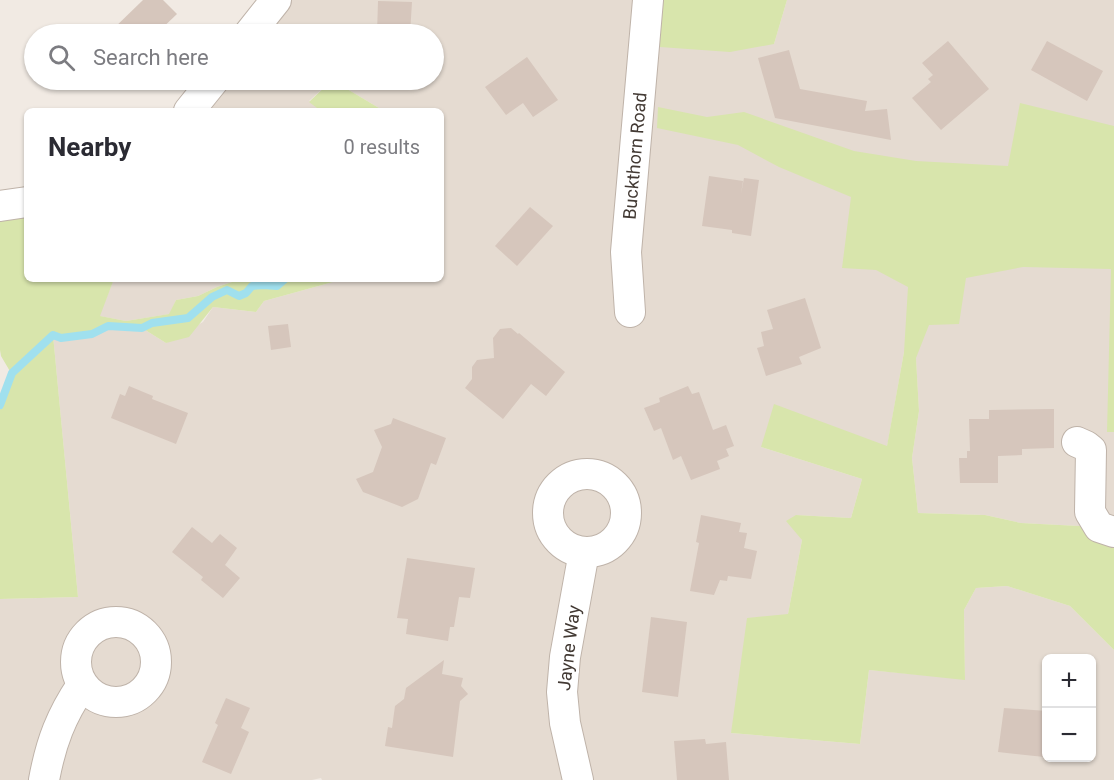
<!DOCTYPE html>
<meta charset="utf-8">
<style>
:root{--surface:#fff;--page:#f2f2f3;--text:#2b2b33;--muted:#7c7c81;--line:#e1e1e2}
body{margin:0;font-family:Roboto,sans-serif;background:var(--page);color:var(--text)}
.controls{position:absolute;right:18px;bottom:18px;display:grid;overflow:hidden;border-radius:9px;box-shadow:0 2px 4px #0004}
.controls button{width:54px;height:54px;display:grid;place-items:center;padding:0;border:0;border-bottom:2px solid var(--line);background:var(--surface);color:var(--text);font:30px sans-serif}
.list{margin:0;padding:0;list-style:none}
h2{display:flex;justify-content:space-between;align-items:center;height:78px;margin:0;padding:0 24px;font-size:26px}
h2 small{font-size:20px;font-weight:400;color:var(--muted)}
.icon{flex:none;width:33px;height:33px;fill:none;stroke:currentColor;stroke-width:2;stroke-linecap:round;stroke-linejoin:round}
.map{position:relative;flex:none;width:1114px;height:780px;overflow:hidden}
.search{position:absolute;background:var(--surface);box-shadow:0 2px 4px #0004;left:24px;top:24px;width:420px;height:66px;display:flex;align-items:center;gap:15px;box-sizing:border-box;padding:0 21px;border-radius:33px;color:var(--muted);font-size:22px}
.panel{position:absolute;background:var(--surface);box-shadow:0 2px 4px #0004;left:24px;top:108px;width:420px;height:174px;border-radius:9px}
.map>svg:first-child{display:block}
</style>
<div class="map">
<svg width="1114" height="780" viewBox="0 0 1114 780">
<rect width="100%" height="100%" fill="#f1eae3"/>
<g fill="#e5dbd1" fill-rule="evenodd">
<path d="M 276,0 L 648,0 L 774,44 L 787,0 L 1114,0 L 1114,532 L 1099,527 L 1021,523 L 985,515 L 918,513 L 912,458 L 919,411 L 916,359 L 904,352 L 887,447 L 761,447 L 862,479 L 851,518 L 796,515 L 802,540 L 788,614 L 731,733 L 860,744 L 869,670 L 965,679 L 964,610 L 976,588 L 1007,586 L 1070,606 L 1114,650 L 1114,780 L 322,780 L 321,778 L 312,780 L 0,780 L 0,599 L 78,597 L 53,335 L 61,338 L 92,334 L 108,326 L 119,325 L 130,329 L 142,328 L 166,343 L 203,322 L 213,307 L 256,312 L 264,301 L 333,282 L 366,279 L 441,279 L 441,111 L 384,111 L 332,80 L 309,101 L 321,111 L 201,111 L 214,80 L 434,80 L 434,34 L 249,34 ZM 1046,658 L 1092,658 L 1092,758 L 1046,758 Z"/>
<path d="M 114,279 L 241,279 L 217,287 L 198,296 L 176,300 L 170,314 L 126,321 L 99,316 Z"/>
</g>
<g fill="#d8e5ac">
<path d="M 648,0 L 787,0 L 774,44 L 730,52 L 646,46 Z"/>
<path d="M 332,80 L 384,111 L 321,111 L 309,102 Z"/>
<path d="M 1020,103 L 1114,126 L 1114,432 L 1107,432 L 1111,269 L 1023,267 L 966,278 L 959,324 L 929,325 L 916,358 L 919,411 L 912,458 L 918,513 L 985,515 L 1021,523 L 1099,527 L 1114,532 L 1114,650 L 1070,606 L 1007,586 L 976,588 L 964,610 L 965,680 L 869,670 L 860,744 L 731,733 L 747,618 L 788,614 L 802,540 L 786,521 L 796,515 L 851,518 L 862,479 L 761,447 L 774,404 L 887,446 L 904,352 L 908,287 L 876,270 L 842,268 L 851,197 L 779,167 L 738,145 L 657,128 L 658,107 L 707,117 L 744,112 L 854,151 L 916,161 L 1008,166 Z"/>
<path d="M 27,202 L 27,279 L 114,279 L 100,316 L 126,321 L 169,314 L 176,300 L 198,296 L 217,287 L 241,279 L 366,279 L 333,282 L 264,301 L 256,312 L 213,307 L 189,337 L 166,343 L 142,328 L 130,329 L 119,325 L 108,326 L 92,334 L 61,338 L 53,335 L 78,597 L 0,599 L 0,405 L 11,373 L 1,356 L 0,350 L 0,206 Z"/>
</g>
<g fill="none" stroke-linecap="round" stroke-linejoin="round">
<path stroke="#a0e0ee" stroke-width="8" d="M 0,405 L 12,373 L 53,335 L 61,338 L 92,334 L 108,326 L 142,328 L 152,323 L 188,318 L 212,297 L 227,290 L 239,296 L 246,293 L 252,286 L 264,285 L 277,286 L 285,279"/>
</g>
<g fill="#d6c6bc">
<path d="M 143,0 L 163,0 L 177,14 L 156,34 L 108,34 Z"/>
<path d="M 378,1 L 412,2 L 410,34 L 377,34 Z"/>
<path d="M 948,41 L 989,89 L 941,130 L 912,98 L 931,82 L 928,79 L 933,75 L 922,63 Z"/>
<path d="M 1047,41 L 1103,71 L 1087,101 L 1031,70 Z"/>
<path d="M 789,50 L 800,89 L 867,101 L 865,111 L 887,109 L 891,140 L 775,118 L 758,58 Z"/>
<path d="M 527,57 L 558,100 L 533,117 L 523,103 L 506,115 L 485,87 Z"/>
<path d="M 709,176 L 743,181 L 741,194 L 744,178 L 759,180 L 751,236 L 732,233 L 732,230 L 702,226 Z"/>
<path d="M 530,207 L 553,226 L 517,266 L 495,246 Z"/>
<path d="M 805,298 L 821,348 L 799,357 L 802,364 L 766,376 L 757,348 L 764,346 L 761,332 L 773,329 L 767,310 Z"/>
<path d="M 288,324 L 291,347 L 271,350 L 268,326 Z"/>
<path d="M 511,328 L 518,334 L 519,333 L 565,372 L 546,396 L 531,384 L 503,419 L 465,388 L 472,379 L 472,367 L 477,360 L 494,358 L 493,338 L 500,329 Z"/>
<path d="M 129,386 L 153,396 L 152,399 L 188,413 L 176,444 L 111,418 L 120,394 L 125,396 Z"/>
<path d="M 688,386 L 692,394 L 699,392 L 713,430 L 726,425 L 734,446 L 726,449 L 729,456 L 717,461 L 720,469 L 691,480 L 681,456 L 673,460 L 661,428 L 654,431 L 644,408 L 660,402 L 659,398 Z"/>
<path d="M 1054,409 L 1054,448 L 1022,449 L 1022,455 L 998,456 L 998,483 L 960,483 L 959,458 L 967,458 L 967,451 L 970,451 L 969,419 L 989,419 L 989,410 Z"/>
<path d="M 393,418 L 446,438 L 436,465 L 431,463 L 418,499 L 402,507 L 363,492 L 356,479 L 373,472 L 382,447 L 374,430 L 391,424 Z"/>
<path d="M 701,515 L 741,523 L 739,532 L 747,533 L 744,548 L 757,551 L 751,579 L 728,576 L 727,581 L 720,580 L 714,595 L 690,591 L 699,543 L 696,542 Z"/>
<path d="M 192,527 L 212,543 L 220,534 L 237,548 L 225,565 L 240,578 L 223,598 L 201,580 L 203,577 L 172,552 Z"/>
<path d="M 407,558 L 475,568 L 470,598 L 459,597 L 454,627 L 450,627 L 448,641 L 406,634 L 408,619 L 397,618 Z"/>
<path d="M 651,617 L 687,622 L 678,697 L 642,692 Z"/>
<path d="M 444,660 L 442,674 L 463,678 L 461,686 L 468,694 L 460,701 L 453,757 L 385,746 L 388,727 L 392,728 L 395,706 L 404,699 L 406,688 Z"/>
<path d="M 226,698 L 250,708 L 241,728 L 249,732 L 231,774 L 202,762 L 218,725 L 215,723 Z"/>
<path d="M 1004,708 L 1047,711 L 1047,753 L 1044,753 L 1044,757 L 998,752 Z"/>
<path d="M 705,739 L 706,744 L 726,742 L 729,780 L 677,780 L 674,741 Z"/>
</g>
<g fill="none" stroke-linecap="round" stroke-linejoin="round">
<defs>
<g id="minor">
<path d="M 249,34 L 276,0"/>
<path d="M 189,111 L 214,80"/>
<path d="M 0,206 L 27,202"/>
<path d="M 630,312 L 626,252 L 648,0"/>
<path d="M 1077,442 L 1086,446 L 1091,450 L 1090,512 L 1099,527 L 1114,532"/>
<circle cx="587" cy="513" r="39"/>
<circle cx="116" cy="662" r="40"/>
<path d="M 44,780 C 51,742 61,716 82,685"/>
<path d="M 578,780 L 565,723 L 562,692 L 565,657 L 584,552"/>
</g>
</defs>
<use href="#minor" stroke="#bfb3a9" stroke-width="32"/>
<use href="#minor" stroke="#fff" stroke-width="30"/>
</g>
<g text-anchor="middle" stroke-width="6" stroke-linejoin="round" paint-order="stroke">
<g font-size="18" fill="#433a34" stroke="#fff">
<text transform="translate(635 156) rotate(-85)" y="6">Buckthorn Road</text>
<text transform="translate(569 648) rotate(-83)" y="6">Jayne Way</text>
</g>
</g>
</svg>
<div class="controls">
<button>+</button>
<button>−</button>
</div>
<div class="search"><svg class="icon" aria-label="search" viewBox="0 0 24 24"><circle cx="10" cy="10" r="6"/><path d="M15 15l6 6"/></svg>Search here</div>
<section class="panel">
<h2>Nearby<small>0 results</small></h2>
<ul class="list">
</ul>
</section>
</div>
